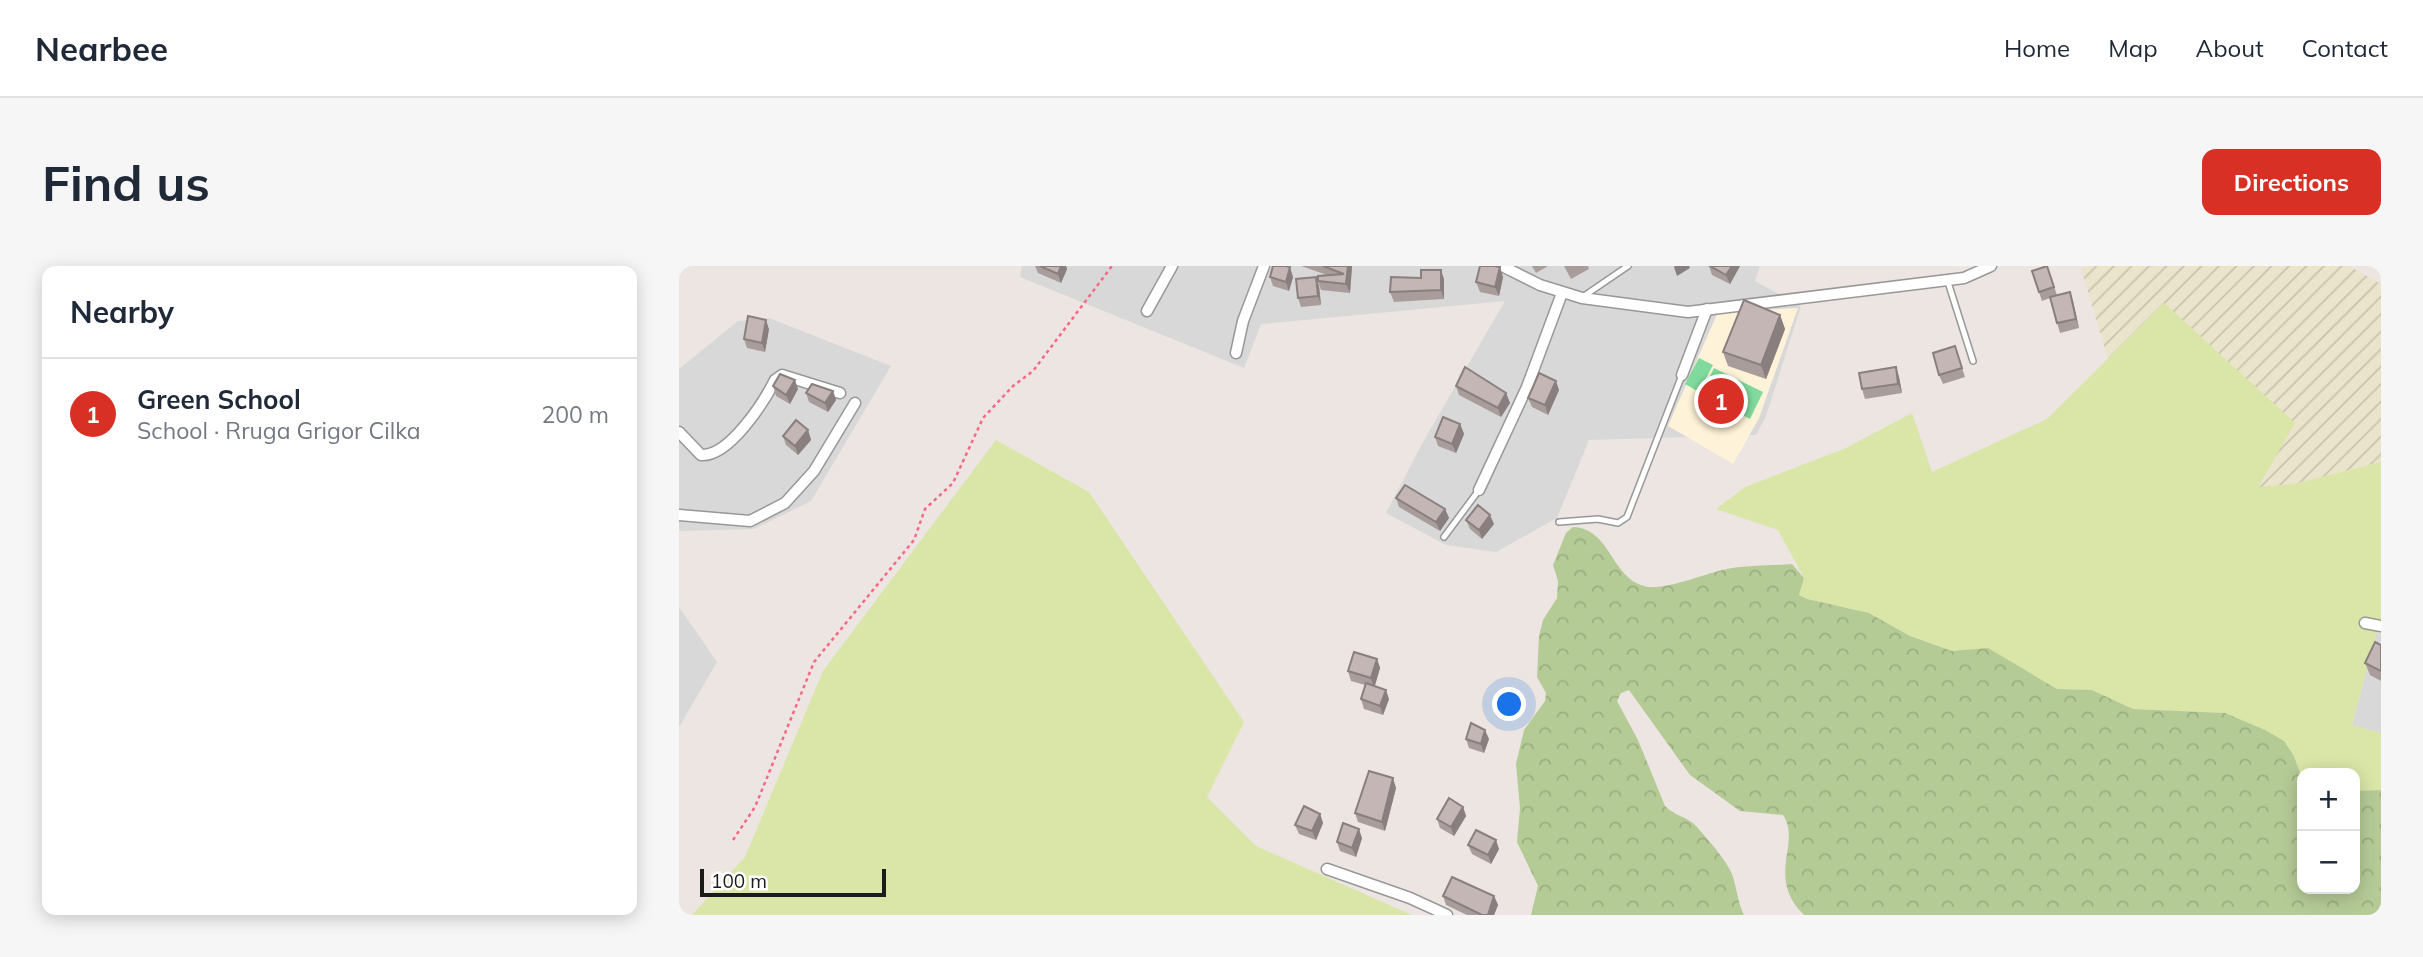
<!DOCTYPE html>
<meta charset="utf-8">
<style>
:root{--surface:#fff;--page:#f6f6f7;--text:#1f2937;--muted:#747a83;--line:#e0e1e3;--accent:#d93025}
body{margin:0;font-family:Mulish,sans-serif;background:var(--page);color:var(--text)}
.controls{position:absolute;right:21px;bottom:21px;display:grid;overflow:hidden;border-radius:14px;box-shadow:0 4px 18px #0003}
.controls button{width:63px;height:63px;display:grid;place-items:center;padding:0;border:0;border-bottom:2px solid var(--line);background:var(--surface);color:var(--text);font:35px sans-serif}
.scale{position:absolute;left:21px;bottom:18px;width:186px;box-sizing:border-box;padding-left:7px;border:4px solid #1b1b1b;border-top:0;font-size:19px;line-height:24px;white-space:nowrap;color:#1b1b1b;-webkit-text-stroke:5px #fff;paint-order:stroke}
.you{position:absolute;left:831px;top:439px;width:24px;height:24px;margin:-18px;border:5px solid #fff;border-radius:50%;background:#1a73e8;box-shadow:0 0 0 10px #1a73e833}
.badge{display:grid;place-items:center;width:46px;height:46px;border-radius:50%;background:var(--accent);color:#fff;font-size:23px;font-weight:700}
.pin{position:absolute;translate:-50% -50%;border:4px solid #fff;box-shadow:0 2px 7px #0006}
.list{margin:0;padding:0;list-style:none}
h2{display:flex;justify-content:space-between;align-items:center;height:91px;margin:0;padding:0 28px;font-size:30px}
h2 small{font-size:23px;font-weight:400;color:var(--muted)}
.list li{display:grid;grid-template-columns:46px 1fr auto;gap:21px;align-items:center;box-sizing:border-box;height:112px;padding:0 28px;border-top:2px solid var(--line)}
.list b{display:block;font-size:26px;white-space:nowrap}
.list p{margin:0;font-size:23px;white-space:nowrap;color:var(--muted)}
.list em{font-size:23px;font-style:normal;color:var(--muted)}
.map{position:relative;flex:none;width:1702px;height:649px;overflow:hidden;border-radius:14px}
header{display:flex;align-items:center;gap:42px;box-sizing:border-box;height:98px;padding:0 35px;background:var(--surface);border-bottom:2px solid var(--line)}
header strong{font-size:33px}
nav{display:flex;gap:38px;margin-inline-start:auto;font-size:24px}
.intro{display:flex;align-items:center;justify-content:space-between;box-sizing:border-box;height:168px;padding:0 42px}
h1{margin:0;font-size:49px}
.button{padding:18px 32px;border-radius:14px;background:var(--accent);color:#fff;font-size:24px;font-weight:700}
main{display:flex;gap:42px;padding:0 42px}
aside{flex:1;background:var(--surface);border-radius:14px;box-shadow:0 4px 18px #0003}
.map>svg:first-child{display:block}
</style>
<header>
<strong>Nearbee</strong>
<nav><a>Home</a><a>Map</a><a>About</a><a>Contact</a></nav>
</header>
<div class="intro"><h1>Find us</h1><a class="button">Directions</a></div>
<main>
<aside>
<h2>Nearby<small></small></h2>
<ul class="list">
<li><span class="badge">1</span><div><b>Green School</b><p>School · Rruga Grigor Cilka</p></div><em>200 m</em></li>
</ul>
</aside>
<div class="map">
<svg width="1702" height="649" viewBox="0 0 1702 649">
<defs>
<pattern id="farmland-furrows" width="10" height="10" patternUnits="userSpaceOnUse" patternTransform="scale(1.75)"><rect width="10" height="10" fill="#ebe4cc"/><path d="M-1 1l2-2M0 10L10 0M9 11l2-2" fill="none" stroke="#c9c3af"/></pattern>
<pattern id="forest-crowns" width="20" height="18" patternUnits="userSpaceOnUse" patternTransform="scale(1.75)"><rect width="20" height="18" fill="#b5cb96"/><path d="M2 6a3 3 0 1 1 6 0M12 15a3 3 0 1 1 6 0" fill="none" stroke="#9bae81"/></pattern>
</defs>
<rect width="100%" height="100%" fill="#ece5e1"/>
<g fill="#d9d8d8">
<path d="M 343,0 L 1081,0 L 1076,15 L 1122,40 L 1087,150 L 1077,169 L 910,174 L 878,252 L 817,286 L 767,279 L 707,247 L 744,176 L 826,35 L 582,58 L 565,102 L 341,11 Z"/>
<path d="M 90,52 L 212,100 L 132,235 L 75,263 L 0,265 L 0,103 L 59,55 Z"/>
<path d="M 0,341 L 38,396 L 0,461 Z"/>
<path d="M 1702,367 L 1702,467 L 1673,460 L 1697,368 Z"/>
</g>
<path fill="#fef3d8" d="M 1119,42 L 1080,152 L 1054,198 L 989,160 L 1039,46 Z"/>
<path fill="url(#farmland-furrows)" d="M 1407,0 L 1670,0 L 1702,18 L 1702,196 L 1615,218 L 1578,222 L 1485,37 L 1429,93 L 1402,2 Z"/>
<g fill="#d9e6a7">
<path d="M 1485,37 L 1616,157 L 1579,221 L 1615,218 L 1702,196 L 1702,365 L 1697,368 L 1673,459 L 1702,467 L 1702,524 L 1676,525 L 1676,507 L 1623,507 L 1623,513 L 1615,490 L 1546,447 L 1454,443 L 1413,424 L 1378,423 L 1309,383 L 1273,385 L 1231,370 L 1190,347 L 1128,333 L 1120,329 L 1125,312 L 1099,264 L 1037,243 L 1066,221 L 1167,182 L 1233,147 L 1253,206 L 1368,153 Z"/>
<path d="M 317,174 L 410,226 L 565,456 L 528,531 L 577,580 L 733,649 L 13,649 L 66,591 L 144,405 Z"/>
</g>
<path fill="url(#forest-crowns)" d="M 894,261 C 931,262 932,311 965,320 C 983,326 1027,307 1048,303 C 1069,299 1092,300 1113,298 L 1125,312 L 1120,329 L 1128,333 L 1190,347 L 1231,370 L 1273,385 L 1309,382 L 1378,423 L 1413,424 L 1454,443 L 1546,447 L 1586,464 L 1605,475 L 1615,490 L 1623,513 L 1623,623 L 1676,623 L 1676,525 L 1702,524 L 1702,649 L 1125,649 C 1086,611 1123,577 1104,549 L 1061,545 L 1011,509 L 950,424 L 942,427 L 938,435 L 959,474 L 986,540 C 995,550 1010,551 1018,561 C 1030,575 1044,590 1052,606 C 1058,620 1058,635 1065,649 L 852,649 L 859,620 L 838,576 L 841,542 L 837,498 L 845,464 L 866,435 L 867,427 L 858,411 L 860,370 L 864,354 L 878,332 L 879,315 L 874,299 L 887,267 Z"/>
<g fill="#80da9d">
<path d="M 1020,92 L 1034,99 L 1020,126 L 1006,118 Z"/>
<path d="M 1035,102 L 1084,126 L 1071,153 L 1022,128 Z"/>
</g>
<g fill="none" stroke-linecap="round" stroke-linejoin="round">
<defs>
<g id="lane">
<path d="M 1268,13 L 1294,95"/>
<path d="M 905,30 L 949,0"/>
<path d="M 880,256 L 919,253 L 939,257 L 948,251 L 1003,109"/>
<path d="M 765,271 L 800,224"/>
</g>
<g id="street">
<path d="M 823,0 L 861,19 L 903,32 L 1009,46 L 1285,12 L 1312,0"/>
<path d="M 468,45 L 493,0"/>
<path d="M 557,87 L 564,55 L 585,0"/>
<path d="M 1003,109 L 1028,43"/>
<path d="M 0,166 L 22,189 C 50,191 85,136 96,114 L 103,109 L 161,127"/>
<path d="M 800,224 L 848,121 L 883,27"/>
<path d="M 0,249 L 71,255 L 106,237 L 135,205 L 176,137"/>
<path d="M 1686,357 L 1702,360"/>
<path d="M 648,603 L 731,632 L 768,649"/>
</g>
</defs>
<use href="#lane" stroke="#989898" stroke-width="8"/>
<use href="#street" stroke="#989898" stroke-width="13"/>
<path stroke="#f56984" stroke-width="2.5" stroke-dasharray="3.5 3.5" stroke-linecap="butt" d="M 54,574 L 76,541 L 135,396 L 235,274 L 246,243 L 274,217 L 304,152 L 334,120 L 354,105 L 433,0"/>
<use href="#lane" stroke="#fff" stroke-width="5"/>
<use href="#street" stroke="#fff" stroke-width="10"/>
</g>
<g fill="#a99d9b">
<path d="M 356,0 L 387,0 L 388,3 L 382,17 L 359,7 Z"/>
<path d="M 622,0 L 673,0 L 671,27 L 642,24 L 639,15 L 648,9 Z"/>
<path d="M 853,0 L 869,0 L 857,7 Z"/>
<path d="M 885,0 L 909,0 L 910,3 L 892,13 Z"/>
<path d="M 1030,0 L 1061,0 L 1051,18 L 1033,9 Z"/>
<path d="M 1368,0 L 1378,29 L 1391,26 L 1400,62 L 1381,67 L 1371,32 L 1363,35 L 1353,5 Z"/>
<path d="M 591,11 L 614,11 L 610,25 L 594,20 Z"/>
<path d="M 637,11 L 640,20 L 642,39 L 622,41 L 619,32 Z"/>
<path d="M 824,11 L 820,30 L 801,26 L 797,16 Z"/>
<path d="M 765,13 L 765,33 L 715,36 L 711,26 Z"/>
<path d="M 1101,49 L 1106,63 L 1087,113 L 1049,100 L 1044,86 Z"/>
<path d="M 90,63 L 86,86 L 68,82 L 65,73 Z"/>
<path d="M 1276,80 L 1286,111 L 1264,118 L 1260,109 Z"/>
<path d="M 1217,101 L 1220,111 L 1223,127 L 1186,133 L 1183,123 Z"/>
<path d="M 94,120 L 119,123 L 111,138 L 97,130 Z"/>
<path d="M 777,120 L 827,127 L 831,137 L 822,151 L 780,129 Z"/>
<path d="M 880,124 L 869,149 L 853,141 L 849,132 Z"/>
<path d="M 154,125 L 157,134 L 149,146 L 130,136 L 127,127 Z"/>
<path d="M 781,158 L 785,168 L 777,187 L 759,180 L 756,171 Z"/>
<path d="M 129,164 L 132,174 L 119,189 L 107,179 L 104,170 Z"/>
<path d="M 717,232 L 766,243 L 770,252 L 761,265 L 720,241 Z"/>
<path d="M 787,254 L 815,258 L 803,273 L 791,263 Z"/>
<path d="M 1702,379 L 1702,415 L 1691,409 L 1686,397 Z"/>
<path d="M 698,393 L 701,402 L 696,420 L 710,433 L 704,449 L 685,443 L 682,433 L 686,419 L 672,415 L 669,405 Z"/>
<path d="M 787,473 L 810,473 L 805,487 L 790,482 Z"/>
<path d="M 717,522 L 706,565 L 679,556 L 676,547 Z"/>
<path d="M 784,541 L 787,550 L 775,570 L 761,562 L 758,553 Z"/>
<path d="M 641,548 L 644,557 L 637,574 L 620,568 L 616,559 Z"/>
<path d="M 683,572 L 677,591 L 661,585 L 658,576 Z"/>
<path d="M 789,579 L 820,583 L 812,598 L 793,588 Z"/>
<path d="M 764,630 L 815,630 L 819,639 L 815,649 L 788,649 L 767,639 Z"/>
</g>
<g fill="#897f7e">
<path d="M 382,0 L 387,0 L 388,3 L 382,17 L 379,8 Z"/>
<path d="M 669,0 L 673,0 L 671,27 L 667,18 Z"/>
<path d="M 996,0 L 1010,0 L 1011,2 L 998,10 L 995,1 Z"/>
<path d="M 1053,0 L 1061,0 L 1051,18 L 1047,9 Z"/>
<path d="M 611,1 L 614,11 L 610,25 L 607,16 Z"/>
<path d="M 821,1 L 824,11 L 820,30 L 816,21 Z"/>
<path d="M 762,4 L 765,13 L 765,33 L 762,24 Z"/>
<path d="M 637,11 L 640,20 L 642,39 L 639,30 Z"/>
<path d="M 1391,26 L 1394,35 L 1400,62 L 1397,53 Z"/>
<path d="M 1101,49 L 1106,63 L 1087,113 L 1082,99 Z"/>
<path d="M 87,54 L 90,63 L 86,86 L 83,77 Z"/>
<path d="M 1217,101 L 1220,111 L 1223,127 L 1219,118 Z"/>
<path d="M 116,114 L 119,123 L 111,138 L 107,129 Z"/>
<path d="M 877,115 L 880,124 L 869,149 L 866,139 Z"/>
<path d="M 154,125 L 157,134 L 149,146 L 146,137 Z"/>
<path d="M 827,127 L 831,137 L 822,151 L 819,142 Z"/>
<path d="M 781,158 L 785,168 L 777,187 L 773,178 Z"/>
<path d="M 129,164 L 132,174 L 119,189 L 116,180 Z"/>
<path d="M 766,243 L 770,252 L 761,265 L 757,256 Z"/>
<path d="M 811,249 L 815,258 L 803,273 L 800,264 Z"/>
<path d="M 698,393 L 701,402 L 695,422 L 692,412 Z"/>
<path d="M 707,424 L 710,433 L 704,449 L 701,440 Z"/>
<path d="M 806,464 L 810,473 L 805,487 L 802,478 Z"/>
<path d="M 714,512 L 717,522 L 706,565 L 703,556 Z"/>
<path d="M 784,541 L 787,550 L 775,570 L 772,561 Z"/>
<path d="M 641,548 L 644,557 L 637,574 L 633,565 Z"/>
<path d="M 680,563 L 683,572 L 677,591 L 673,582 Z"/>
<path d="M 817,574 L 820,583 L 812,598 L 809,589 Z"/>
<path d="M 815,630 L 819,639 L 815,649 L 809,649 Z"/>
</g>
<g fill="#c4b6b4" stroke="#897f7e" stroke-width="2">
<path d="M 361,0 L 382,0 L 379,8 Z"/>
<path d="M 594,0 L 606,0 L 611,1 L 607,16 L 591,11 Z"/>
<path d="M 644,0 L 669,0 L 667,18 L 639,15 L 639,10 L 665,8 Z"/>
<path d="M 801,0 L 815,0 L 821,1 L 816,21 L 797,16 Z"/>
<path d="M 1031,0 L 1053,0 L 1047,9 Z"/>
<path d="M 1368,0 L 1375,21 L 1360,26 L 1353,5 Z"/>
<path d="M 742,4 L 762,4 L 762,24 L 711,26 L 712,11 L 742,12 Z"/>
<path d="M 637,11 L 639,30 L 619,32 L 617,13 Z"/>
<path d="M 1391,26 L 1397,53 L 1378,57 L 1371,31 Z"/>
<path d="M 1065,34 L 1101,49 L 1082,99 L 1044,86 Z"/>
<path d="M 69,50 L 87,54 L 83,77 L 65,73 Z"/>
<path d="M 1276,80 L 1283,102 L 1260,109 L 1254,87 Z"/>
<path d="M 786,101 L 827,127 L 819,142 L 777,120 Z"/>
<path d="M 1217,101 L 1219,118 L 1183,123 L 1180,107 Z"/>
<path d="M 860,107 L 877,115 L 866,139 L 849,132 Z"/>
<path d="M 101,108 L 116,114 L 107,129 L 94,120 Z"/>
<path d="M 133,118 L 154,125 L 146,137 L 127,127 Z"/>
<path d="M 764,151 L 781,158 L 773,178 L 756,171 Z"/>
<path d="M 117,154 L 129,164 L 116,180 L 104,170 Z"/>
<path d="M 726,219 L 766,243 L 757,256 L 717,232 Z"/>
<path d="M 799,239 L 811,249 L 800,264 L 787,254 Z"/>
<path d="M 1696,376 L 1702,379 L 1702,405 L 1686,397 Z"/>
<path d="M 675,386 L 698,393 L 692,412 L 669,405 Z"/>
<path d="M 687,417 L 707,424 L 701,440 L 682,433 Z"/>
<path d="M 792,457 L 806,464 L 802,478 L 787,473 Z"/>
<path d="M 690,505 L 714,512 L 703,556 L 676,547 Z"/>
<path d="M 770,532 L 784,541 L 772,561 L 758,553 Z"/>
<path d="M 625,540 L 641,548 L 633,565 L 616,559 Z"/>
<path d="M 664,557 L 680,563 L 673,582 L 658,576 Z"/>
<path d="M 797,564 L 817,574 L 809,589 L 789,579 Z"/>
<path d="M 773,611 L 815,630 L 809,649 L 803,649 L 764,630 Z"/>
</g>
</svg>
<div class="controls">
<button>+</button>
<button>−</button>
</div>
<div class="scale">100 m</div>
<div class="you"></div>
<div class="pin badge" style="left:1042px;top:135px">1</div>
</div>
</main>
